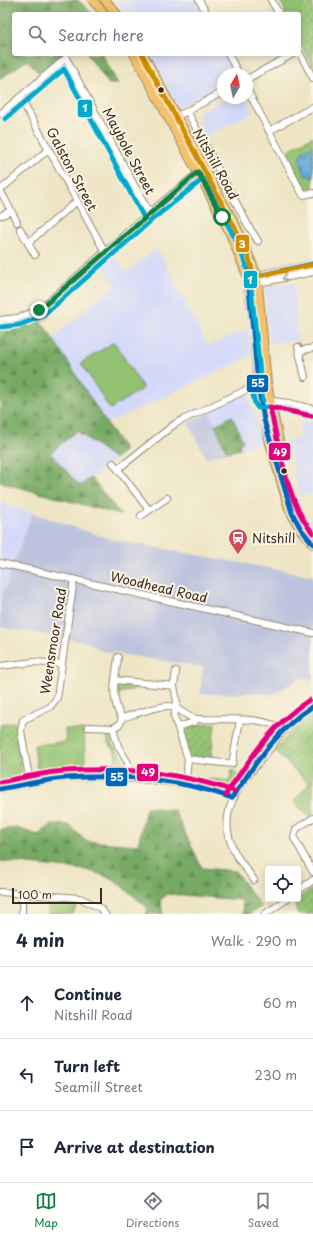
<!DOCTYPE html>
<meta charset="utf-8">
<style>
:root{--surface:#fff;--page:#f2f2f3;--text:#1f2937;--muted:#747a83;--line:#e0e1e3;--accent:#0b8043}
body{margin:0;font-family:"Playpen Sans",sans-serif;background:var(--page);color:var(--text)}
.controls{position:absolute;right:12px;bottom:12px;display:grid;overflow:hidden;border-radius:4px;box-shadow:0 2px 10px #0003}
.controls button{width:36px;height:36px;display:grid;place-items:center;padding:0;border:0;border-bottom:1px solid var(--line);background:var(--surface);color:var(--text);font:20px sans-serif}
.compass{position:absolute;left:217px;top:68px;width:36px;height:36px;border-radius:50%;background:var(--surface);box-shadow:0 2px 10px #0003;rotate:9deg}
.scale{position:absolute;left:12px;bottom:10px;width:90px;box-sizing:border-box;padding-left:4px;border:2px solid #3b2a1e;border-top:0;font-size:11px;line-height:14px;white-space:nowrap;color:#3b2a1e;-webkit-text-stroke:3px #fcf5e5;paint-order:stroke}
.stop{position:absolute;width:12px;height:12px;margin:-9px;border:3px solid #0b8043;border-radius:50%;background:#fff}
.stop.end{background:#0b8043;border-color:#fff;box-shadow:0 1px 4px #0008}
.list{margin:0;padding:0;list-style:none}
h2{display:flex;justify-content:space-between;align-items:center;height:52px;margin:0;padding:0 16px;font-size:17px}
h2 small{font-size:13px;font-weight:400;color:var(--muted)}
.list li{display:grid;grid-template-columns:26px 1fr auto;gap:12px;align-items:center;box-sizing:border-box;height:72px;padding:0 16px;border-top:1px solid var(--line)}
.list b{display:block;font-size:15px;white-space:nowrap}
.list p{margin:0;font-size:13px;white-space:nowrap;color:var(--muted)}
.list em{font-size:13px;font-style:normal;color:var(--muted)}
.icon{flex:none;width:22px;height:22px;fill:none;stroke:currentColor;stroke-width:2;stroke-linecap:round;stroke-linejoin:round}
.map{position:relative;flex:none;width:313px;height:914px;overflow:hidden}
.search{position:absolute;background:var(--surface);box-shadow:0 2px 10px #0003;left:12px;right:12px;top:12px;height:44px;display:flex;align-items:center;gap:10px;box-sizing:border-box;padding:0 14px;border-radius:4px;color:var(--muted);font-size:15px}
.sheet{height:268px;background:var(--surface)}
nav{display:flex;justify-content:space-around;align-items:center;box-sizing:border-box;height:56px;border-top:1px solid var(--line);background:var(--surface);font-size:11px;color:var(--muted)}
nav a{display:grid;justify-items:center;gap:2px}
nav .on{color:var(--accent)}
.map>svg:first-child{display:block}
</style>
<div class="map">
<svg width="313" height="914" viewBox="0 0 313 914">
<defs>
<pattern id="forest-firs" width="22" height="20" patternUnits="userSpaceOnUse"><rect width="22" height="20" fill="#76a964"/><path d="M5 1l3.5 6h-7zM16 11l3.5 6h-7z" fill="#628a52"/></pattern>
<pattern id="park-dots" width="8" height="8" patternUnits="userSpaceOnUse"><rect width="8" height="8" fill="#93c372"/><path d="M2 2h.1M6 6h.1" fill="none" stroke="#799f5d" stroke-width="1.8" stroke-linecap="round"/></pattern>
<pattern id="water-waves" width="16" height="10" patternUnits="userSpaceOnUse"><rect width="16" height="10" fill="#66aedd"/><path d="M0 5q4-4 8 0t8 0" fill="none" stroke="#558eb3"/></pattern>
</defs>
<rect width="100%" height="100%" fill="#fcf5e5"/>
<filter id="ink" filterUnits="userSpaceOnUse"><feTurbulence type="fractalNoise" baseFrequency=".025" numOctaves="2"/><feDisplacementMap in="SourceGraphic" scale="8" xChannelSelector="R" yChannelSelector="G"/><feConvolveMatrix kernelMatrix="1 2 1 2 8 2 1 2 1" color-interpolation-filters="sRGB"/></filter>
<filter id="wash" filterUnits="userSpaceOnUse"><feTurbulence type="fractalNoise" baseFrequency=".012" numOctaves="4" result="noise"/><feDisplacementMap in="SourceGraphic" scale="16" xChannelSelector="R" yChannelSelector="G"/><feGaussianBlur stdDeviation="0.9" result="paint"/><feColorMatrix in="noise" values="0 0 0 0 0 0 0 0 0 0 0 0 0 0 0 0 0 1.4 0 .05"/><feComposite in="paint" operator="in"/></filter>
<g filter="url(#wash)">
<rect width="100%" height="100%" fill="#eee5c5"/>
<g fill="#d3d9f9">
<path d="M 113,0 L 194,0 L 202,14 L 125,14 Z"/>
<path d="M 150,54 L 223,54 L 234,74 L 223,74 L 223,86 L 178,107 Z"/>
<path d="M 226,98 L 246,98 L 254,112 L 204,137 L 197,113 Z"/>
<path d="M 157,248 L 208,346 L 249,328 L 251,356 L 106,424 L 53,338 L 115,284 L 100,264 L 112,254 L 127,272 Z"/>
<path d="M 294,283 L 297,340 L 269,343 L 265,290 L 268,287 Z"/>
<path d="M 246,392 L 265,442 L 227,452 L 209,412 Z"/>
<path d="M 313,420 L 313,495 L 300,496 L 286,441 L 300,438 L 300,423 Z"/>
<path d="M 77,431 L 115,459 L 80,487 L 50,453 Z"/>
<path d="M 0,503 L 32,513 L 0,603 Z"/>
</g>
<g fill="#bcc3de">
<path d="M 209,412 L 227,452 L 206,458 L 188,423 Z"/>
<path d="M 32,513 L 109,539 L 313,576 L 313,680 L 300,678 L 272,695 L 258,693 L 200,694 L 203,667 L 101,651 L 90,643 L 0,627 L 0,603 Z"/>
</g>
<g fill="#93c372" stroke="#677648">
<path d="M 313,136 L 313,189 L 306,189 L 285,152 Z"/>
<path d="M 37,316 L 3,337 L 0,352 L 0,325 L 20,323 Z"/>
<path d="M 114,342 L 143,388 L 110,409 L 81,363 Z"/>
<path d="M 119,683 L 128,684 L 129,683 L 147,685 L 117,694 L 117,684 Z"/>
<path d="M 65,729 L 84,730 L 85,765 L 46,770 L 37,769 L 34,745 L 66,742 Z"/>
<path d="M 106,730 L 111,734 L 110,737 L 113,747 C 121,752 126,761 125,771 L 122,774 L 117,773 L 115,751 L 108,743 Z"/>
<path d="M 232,769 L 239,776 L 232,786 L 223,788 L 207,783 L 208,779 L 230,781 Z"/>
<path d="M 48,901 L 78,903 L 73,914 L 48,914 Z"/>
</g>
<g fill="url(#forest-firs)" stroke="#586a41">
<path d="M 8,0 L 78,0 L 93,14 L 14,14 L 14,54 L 64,54 L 39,73 L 27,60 L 0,79 L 0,2 Z"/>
<path d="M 87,54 L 102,54 L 118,84 L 109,84 Z"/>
<path d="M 37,316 C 69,359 93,407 125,450 L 115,459 L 77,431 L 50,453 L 80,486 L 91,478 L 121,515 L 10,485 L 0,481 L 0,352 L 3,337 Z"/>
<path d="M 232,416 L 243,441 L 239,445 L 240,449 L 227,452 L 215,425 Z"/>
<path d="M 146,807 L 174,810 L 202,868 L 235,871 L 261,907 L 249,914 L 243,914 L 242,900 L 168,894 L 160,900 L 163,914 L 146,914 L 148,909 L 145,905 L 111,878 L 87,870 L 0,861 L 0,830 L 17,828 L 38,835 L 53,824 L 69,825 L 86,841 L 138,845 Z"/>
</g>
<g fill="url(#park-dots)" stroke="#677648">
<path d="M 280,0 L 313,0 L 313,67 L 299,41 L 299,14 L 285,14 L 285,10 Z"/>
<path d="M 313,711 L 313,814 L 309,816 L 293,802 L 309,784 L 275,751 L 301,719 Z"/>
<path d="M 15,722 L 22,774 L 19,780 L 0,784 L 0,725 Z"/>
<path d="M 198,723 L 200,725 L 215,723 L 211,759 L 190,757 C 187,749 188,742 186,734 L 183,732 L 181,728 Z"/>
<path d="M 313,888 L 313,914 L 297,914 L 295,901 Z"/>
</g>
<path fill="url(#water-waves)" stroke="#506c7e" d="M 313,146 L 313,178 L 305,175 L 299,157 L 302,152 Z"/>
</g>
<g filter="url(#ink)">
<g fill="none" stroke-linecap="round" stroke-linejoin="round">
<defs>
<g id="minor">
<path d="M 199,0 L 207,14"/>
<path d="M 271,0 L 279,14"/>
<path d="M 299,52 L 313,78"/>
<path d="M 228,54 L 239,74"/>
<path d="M 247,79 L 293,54"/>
<path d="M 247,89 L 303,195 L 313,193"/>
<path d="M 20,97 L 105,252"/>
<path d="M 187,111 L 249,227 L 258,241"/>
<path d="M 0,114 L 66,58 L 149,213"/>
<path d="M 170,120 L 223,92"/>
<path d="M 269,131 L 313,107"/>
<path d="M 0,190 L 49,149"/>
<path d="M 0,190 L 17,222"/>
<path d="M 2,215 L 11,211"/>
<path d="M 20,229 L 35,255"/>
<path d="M 28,243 L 77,201"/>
<path d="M 253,276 L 313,264"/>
<path d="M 254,284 L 313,272"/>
<path d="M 0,320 L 17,318 L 39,310 L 149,213 L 200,171"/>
<path d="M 298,347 L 305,377"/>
<path d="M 299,351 L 313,348"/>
<path d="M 266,400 L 288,403 L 313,409"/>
<path d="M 113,463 L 149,510"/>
<path d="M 118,469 L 176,423 L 246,390 L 267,384"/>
<path d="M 141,516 L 167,498"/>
<path d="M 0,563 L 313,633"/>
<path d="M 0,666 L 34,662 L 62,664"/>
<path d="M 115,680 L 118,657"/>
<path d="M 174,686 L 176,671"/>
<path d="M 122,718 C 132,715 160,705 169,706 C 180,707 186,718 197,719 C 221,721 264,714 284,731"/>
<path d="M 88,727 L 113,728"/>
<path d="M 178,727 L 194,722 L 197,719"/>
<path d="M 188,759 L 232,764 L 240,720"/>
<path d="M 128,779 L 128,763 L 118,746 L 113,728 L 120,724 L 122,718 C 115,708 113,692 115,680 L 174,686 L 177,702 L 174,716 L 188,759 L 186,778"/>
<path d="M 30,783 L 21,731 L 23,720 L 50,707 L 57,698 L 74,579"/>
<path d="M 0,789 C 22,785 44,780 66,778 C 113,775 190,780 232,798"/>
<path d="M 313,818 L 296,829 L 294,838 L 313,872"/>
<path d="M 254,880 C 248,871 240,862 235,853 C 213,810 243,782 268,751 C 281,734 293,715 313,706"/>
<path d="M 298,891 L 313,880"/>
<path d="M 0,892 L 80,898 L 100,908 L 105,914"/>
<path d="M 22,914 L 22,894"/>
<path d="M 265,914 L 287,899"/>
</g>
<g id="major">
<path d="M 92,0 L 105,14"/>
<path d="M 105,0 L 117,14"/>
<path d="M 134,54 L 229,231 L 248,278 L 254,329 L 258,385 L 270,443 L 289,509 L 300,529 L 313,544"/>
<path d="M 143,54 L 237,228 L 257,275 L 267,384 L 279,441 L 280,466"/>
</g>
</defs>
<use href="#minor" stroke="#948872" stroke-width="8"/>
<use href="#major" stroke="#948872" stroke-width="10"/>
<use href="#minor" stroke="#fff" stroke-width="6"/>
<use href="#major" stroke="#f5c16b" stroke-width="8"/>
<defs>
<g id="bus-1">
<path d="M 313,264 L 248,278 L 258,385 L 264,420 L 292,513 L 301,529 L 313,544"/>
<path d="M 0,789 C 22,785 44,780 66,778 C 121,774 180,779 232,798"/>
<path d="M 232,798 C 254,765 279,727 313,706"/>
</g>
<g id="bus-2">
<path d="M 5,119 L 64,69 L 143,216"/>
<path d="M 1,327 L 19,325 L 43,316 L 154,218 L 203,179 L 238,244 L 250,277 L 263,401"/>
<path d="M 253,395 L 255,404 L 258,408 L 270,407 L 312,416"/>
</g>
<g id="bus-3">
<path d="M 312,416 L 270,407 C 279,445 287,504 313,533"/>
<path d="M 0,782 C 22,778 44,772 66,771 C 122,767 181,773 234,791"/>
<path d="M 226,794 C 249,760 274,722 309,700"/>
</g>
<path id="bus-4" d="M 142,54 L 235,228 L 249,258 L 254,277 L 312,265"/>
</defs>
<use href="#bus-1" stroke="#fcf5e5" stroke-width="8"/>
<use href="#bus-2" stroke="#fcf5e5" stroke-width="8"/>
<use href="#bus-3" stroke="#fcf5e5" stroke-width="8"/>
<use href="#bus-4" stroke="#fcf5e5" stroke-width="8"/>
<use href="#bus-1" stroke="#0065bd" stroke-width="5"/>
<use href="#bus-2" stroke="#00a9ce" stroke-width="5"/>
<use href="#bus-3" stroke="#e5007d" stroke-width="5"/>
<use href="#bus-4" stroke="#d18d06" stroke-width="5"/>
</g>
<defs><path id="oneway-chevron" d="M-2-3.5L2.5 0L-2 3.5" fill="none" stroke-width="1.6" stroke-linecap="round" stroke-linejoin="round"/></defs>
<use stroke="#a79f9a" href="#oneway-chevron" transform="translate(285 278) rotate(168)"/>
</g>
<g fill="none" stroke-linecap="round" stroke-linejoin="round" filter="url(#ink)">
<path stroke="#0b8043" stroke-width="5" d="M 39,310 L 198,172 L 222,217"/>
</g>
<defs>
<symbol id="station-pin" viewBox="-11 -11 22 30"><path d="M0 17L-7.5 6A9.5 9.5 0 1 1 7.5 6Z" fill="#d1495b" stroke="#fcf5e5"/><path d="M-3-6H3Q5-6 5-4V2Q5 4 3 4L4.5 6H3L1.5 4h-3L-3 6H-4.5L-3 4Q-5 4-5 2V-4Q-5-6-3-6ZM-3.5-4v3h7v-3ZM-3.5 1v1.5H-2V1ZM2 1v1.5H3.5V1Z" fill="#fff"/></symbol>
</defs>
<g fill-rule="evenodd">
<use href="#station-pin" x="227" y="527" width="22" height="30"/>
</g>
<g fill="#3b2a1e" stroke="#fcf5e5" stroke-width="1.5">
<circle cx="161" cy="90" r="3.5"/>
<circle cx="284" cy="471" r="3.5"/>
</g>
<g text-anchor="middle" stroke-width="4" stroke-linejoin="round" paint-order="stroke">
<g font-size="13" fill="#3b2a1e" stroke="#fcf5e5">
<text transform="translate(129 151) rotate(62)" y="5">Maybole Street</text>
<text transform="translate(216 164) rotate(61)" y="5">Nitshill Road</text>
<text transform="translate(72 169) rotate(62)" y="5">Galston Street</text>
<text transform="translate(159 587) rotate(13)" y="5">Woodhead Road</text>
<text transform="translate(53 641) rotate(-81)" y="5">Weensmoor Road</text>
</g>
<g font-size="13" fill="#3b2a1e" stroke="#fcf5e5" text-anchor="start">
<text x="252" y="543">Nitshill</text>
</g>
</g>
<g stroke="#fcf5e5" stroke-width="1.5">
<rect x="77" y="99" width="16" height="19" rx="4" fill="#00a9ce"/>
<rect x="235" y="234" width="15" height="19" rx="4" fill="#d18d06"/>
<rect x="243" y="270" width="15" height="19" rx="4" fill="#00a9ce"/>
<rect x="246" y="374" width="23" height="19" rx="4" fill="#0065bd"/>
<rect x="268" y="442" width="23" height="19" rx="4" fill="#e5007d"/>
<rect x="136" y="763" width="23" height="19" rx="4" fill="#e5007d"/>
<rect x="105" y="767" width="23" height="20" rx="4" fill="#0065bd"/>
</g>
<g font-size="11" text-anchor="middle" font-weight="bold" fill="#fff">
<text x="85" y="112">1</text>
<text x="242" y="248">3</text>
<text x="250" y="284">1</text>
<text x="258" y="387">55</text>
<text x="280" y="456">49</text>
<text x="148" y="776">49</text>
<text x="117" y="781">55</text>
</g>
</svg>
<div class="controls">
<button><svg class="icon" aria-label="locate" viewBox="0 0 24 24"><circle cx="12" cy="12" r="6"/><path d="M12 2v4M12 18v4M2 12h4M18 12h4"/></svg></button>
</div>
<svg class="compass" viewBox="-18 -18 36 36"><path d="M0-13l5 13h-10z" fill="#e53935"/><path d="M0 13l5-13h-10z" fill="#747a83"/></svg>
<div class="scale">100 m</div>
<div class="stop" style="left:222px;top:217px"></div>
<div class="stop end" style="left:39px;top:310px"></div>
<div class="search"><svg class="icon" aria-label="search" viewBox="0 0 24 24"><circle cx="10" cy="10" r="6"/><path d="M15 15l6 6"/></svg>Search here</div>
</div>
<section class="sheet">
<h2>4 min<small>Walk · 290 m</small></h2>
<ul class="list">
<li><svg class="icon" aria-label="ahead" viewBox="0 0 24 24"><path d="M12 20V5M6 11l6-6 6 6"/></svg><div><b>Continue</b><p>Nitshill Road</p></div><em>60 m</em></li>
<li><svg class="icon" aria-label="left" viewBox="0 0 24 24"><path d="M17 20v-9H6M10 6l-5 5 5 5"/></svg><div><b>Turn left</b><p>Seamill Street</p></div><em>230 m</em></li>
<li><svg class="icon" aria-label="arrive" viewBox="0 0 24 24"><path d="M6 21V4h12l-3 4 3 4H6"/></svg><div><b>Arrive at destination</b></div></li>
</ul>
</section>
<nav>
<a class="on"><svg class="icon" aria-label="map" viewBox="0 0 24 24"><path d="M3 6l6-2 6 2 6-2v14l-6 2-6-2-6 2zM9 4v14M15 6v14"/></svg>Map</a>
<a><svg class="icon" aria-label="directions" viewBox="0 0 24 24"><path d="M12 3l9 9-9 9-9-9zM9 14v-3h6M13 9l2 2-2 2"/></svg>Directions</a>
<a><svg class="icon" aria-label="saved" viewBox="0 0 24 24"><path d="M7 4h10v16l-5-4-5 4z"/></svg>Saved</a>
</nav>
